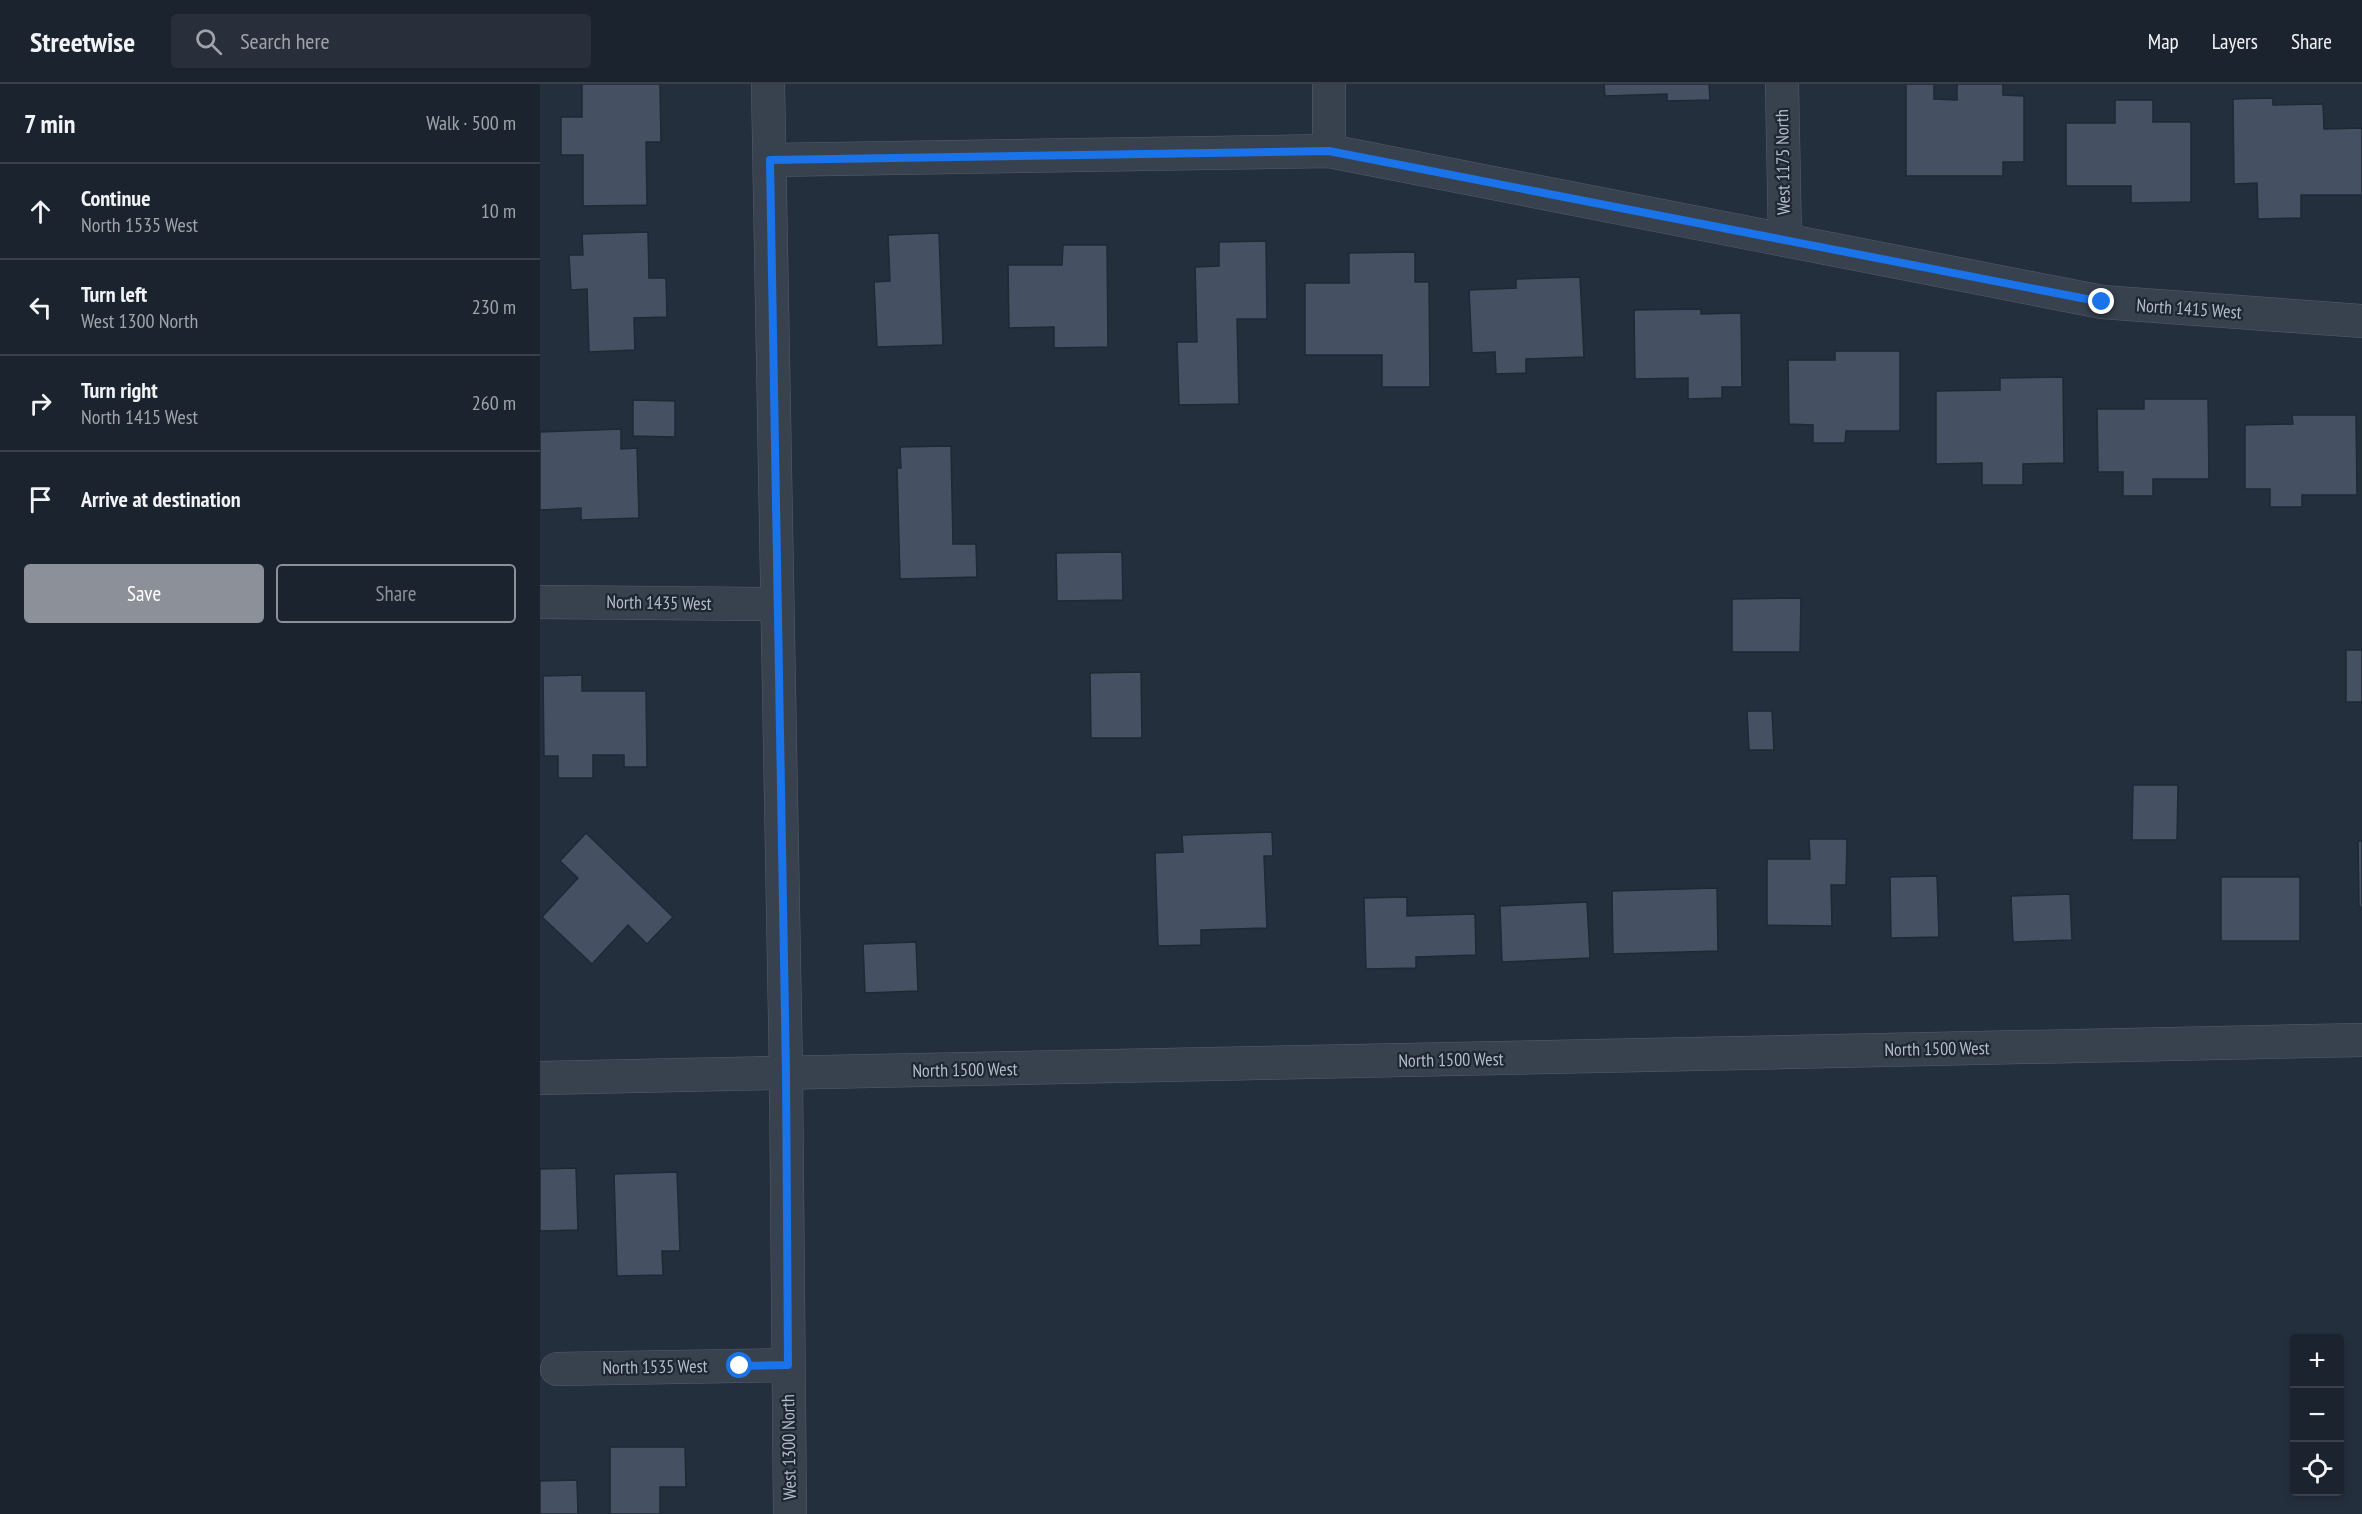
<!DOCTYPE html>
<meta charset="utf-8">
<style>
:root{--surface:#1b232e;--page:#282f3a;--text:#f1f3f6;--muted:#a0a4aa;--line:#39404a;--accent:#8c9099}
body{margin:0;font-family:"PT Sans Narrow",sans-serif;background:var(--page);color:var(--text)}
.controls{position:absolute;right:18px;bottom:18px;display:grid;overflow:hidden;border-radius:6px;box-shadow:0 3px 9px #0003}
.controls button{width:54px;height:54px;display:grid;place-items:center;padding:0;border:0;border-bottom:2px solid var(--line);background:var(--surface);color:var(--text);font:30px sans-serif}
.stop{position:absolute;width:18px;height:18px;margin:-14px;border:4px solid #1a73e8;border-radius:50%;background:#fff}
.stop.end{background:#1a73e8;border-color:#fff;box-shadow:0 2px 6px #0008}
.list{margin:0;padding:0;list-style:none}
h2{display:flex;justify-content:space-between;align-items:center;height:78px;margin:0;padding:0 24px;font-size:26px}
h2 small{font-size:20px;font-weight:400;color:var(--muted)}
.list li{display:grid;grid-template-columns:39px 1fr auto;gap:18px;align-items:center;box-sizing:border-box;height:96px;padding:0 24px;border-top:2px solid var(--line)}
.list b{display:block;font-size:22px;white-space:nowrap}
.list p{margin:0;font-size:20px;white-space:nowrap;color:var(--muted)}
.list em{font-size:20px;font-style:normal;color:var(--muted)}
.actions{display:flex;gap:12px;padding:18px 24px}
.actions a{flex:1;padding:14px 0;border:2px solid var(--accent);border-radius:6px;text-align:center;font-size:21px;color:var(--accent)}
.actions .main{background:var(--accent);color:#fff}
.icon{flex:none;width:33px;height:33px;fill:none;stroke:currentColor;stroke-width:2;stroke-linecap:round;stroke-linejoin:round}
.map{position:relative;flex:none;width:1822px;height:1430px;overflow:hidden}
header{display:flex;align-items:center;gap:36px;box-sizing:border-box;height:84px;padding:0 30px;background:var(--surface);border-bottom:2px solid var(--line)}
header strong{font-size:28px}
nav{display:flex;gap:33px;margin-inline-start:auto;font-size:21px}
.search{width:420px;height:54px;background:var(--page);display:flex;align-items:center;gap:15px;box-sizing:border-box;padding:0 21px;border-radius:6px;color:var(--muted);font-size:22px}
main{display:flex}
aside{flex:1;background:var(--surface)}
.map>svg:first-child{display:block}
</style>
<header>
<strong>Streetwise</strong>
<div class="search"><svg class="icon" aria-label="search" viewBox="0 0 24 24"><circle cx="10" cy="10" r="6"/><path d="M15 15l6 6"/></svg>Search here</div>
<nav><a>Map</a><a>Layers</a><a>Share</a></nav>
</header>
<main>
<aside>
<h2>7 min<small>Walk · 500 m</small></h2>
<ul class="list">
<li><svg class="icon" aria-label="ahead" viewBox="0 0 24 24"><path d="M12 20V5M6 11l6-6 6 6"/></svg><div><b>Continue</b><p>North 1535 West</p></div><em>10 m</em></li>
<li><svg class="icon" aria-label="left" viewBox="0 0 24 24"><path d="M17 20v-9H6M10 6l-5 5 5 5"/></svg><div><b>Turn left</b><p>West 1300 North</p></div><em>230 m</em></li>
<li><svg class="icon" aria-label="right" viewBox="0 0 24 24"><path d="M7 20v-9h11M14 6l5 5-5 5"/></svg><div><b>Turn right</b><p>North 1415 West</p></div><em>260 m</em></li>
<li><svg class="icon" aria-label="arrive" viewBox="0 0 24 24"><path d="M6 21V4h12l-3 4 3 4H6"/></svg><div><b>Arrive at destination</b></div></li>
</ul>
<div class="actions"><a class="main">Save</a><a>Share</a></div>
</aside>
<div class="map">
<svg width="1822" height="1430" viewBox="0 0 1822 1430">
<rect width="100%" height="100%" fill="#242f3e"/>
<g fill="#455162" stroke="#1f2835" stroke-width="1.5">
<path d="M 42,0 L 120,0 L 121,58 L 106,58 L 107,121 L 43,122 L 43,71 L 21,71 L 21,33 L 42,33 Z"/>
<path d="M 1064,0 L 1169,0 L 1170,16 L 1127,17 L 1127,10 L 1065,12 Z"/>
<path d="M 1366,0 L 1394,0 L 1394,15 L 1417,16 L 1417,0 L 1463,0 L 1463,11 L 1484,12 L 1484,78 L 1463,78 L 1463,92 L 1366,92 Z"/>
<path d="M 1733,14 L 1733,21 L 1783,20 L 1784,45 L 1822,44 L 1822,111 L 1761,111 L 1761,134 L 1718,135 L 1717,99 L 1694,100 L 1693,15 Z"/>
<path d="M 1575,16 L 1613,16 L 1613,38 L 1651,38 L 1651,118 L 1591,119 L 1591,102 L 1526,102 L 1526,39 L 1575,39 Z"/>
<path d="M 108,148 L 109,194 L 126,194 L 127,233 L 94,234 L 95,266 L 49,268 L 47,205 L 31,206 L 29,171 L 43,171 L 42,150 Z"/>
<path d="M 399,149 L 403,261 L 337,263 L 334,198 L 350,197 L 348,151 Z"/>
<path d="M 726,157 L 727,235 L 697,235 L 699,320 L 639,321 L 637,258 L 657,258 L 655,183 L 679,182 L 679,158 Z"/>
<path d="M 523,161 L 567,161 L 568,263 L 514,264 L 514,243 L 469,244 L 468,181 L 522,181 Z"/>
<path d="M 875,168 L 875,198 L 889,198 L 890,303 L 842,303 L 842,271 L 765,271 L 765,199 L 809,199 L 809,169 Z"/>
<path d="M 1040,193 L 1044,273 L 986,275 L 986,289 L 956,290 L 955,268 L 932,269 L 929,206 L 976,204 L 976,195 Z"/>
<path d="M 1161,225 L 1161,230 L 1201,229 L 1202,303 L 1182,303 L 1182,314 L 1148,315 L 1148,294 L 1095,295 L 1094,226 Z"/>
<path d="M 1295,267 L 1360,267 L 1360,347 L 1306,347 L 1305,359 L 1273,359 L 1273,341 L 1249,340 L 1248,276 L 1295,276 Z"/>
<path d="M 1523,293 L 1524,379 L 1483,380 L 1483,401 L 1442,401 L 1442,379 L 1396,380 L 1396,307 L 1460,306 L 1460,294 Z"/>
<path d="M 1604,315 L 1668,315 L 1669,395 L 1613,395 L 1613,412 L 1583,412 L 1583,388 L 1558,388 L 1557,325 L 1604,325 Z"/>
<path d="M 93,316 L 135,317 L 135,353 L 93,352 Z"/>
<path d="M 1752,331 L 1816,331 L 1817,411 L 1762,411 L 1762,423 L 1730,423 L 1730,405 L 1705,405 L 1705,341 L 1753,340 Z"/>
<path d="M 81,345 L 81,365 L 97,364 L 99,434 L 41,436 L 41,424 L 0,426 L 0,348 Z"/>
<path d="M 411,362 L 413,460 L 436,460 L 437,493 L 360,495 L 357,384 L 361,384 L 360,363 Z"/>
<path d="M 582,468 L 583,516 L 517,517 L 516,469 Z"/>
<path d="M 1261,514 L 1260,568 L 1192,568 L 1192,515 Z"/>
<rect x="1806" y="566" width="16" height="52"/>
<path d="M 601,588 L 602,654 L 551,654 L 550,589 Z"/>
<path d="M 42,591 L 42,607 L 106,607 L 107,683 L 84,683 L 84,671 L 53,671 L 53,694 L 18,694 L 18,672 L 4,672 L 3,592 Z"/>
<path d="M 1207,627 L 1232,627 L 1234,666 L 1209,666 Z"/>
<path d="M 1593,701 L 1638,701 L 1637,756 L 1592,756 Z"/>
<path d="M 732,748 L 733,772 L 724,772 L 727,844 L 661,846 L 661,861 L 618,862 L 615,769 L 643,768 L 642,751 Z"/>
<path d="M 46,749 L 133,833 L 107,860 L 88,841 L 52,880 L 2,833 L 38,794 L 20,777 Z"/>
<path d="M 1269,755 L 1307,755 L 1306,801 L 1291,801 L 1292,842 L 1227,841 L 1227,775 L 1270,775 Z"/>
<path d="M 1818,757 L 1822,757 L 1822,823 L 1819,823 Z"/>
<path d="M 1397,792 L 1399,853 L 1351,854 L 1350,793 Z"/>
<rect x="1681" y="793" width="79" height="64"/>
<path d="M 1177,804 L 1178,867 L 1073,870 L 1072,807 Z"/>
<path d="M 1530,810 L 1532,856 L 1473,858 L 1471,812 Z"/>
<path d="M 867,813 L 867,832 L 935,830 L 936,871 L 876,873 L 876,884 L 826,885 L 824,814 Z"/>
<path d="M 1047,818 L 1050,874 L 962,878 L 960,822 Z"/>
<path d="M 376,858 L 378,907 L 325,909 L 323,860 Z"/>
<path d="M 36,1084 L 38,1146 L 0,1147 L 0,1085 Z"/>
<path d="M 137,1088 L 140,1167 L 122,1167 L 123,1191 L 77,1192 L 74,1090 Z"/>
<path d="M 70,1363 L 145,1363 L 146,1403 L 120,1403 L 120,1430 L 70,1430 Z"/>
<path d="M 37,1396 L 38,1430 L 0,1430 L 0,1397 Z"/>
</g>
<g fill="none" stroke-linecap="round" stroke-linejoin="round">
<defs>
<g id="minor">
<path d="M 228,0 L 246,990 L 250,1430"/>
<path d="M 789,0 L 789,67"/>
<path d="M 1242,0 L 1245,156"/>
<path d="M 230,76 L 789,67 L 1562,218 L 1822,237"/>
<path d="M 0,518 L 237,520"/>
<path d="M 0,994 L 1822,956"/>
<path d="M 17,1285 L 248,1281"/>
</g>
</defs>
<use href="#minor" stroke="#565f6c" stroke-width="34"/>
<use href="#minor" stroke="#38414e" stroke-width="33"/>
</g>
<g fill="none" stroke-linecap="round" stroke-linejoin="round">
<path stroke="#1a73e8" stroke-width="8" d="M 200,1282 L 248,1281 L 246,990 L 230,76 L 789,67 L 1562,218"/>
</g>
<g text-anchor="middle" stroke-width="4.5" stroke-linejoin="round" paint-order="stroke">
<g font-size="18" fill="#b4bcc9" stroke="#1d2633">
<text transform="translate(1243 78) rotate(-91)" y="6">West 1175 North</text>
<text transform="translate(1649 225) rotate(4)" y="6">North 1415 West</text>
<text transform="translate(119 519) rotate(1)" y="6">North 1435 West</text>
<text transform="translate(1397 965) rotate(-1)" y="6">North 1500 West</text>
<text transform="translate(911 976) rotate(-1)" y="6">North 1500 West</text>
<text transform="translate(425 986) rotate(-1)" y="6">North 1500 West</text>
<text transform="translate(115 1283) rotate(-1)" y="6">North 1535 West</text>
<text transform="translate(249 1363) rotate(-91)" y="6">West 1300 North</text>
</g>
</g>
</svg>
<div class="controls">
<button>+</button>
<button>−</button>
<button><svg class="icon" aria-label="locate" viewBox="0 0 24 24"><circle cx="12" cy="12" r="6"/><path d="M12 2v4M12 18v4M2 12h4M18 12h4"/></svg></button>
</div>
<div class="stop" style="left:200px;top:1282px"></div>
<div class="stop end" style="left:1562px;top:218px"></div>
</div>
</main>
